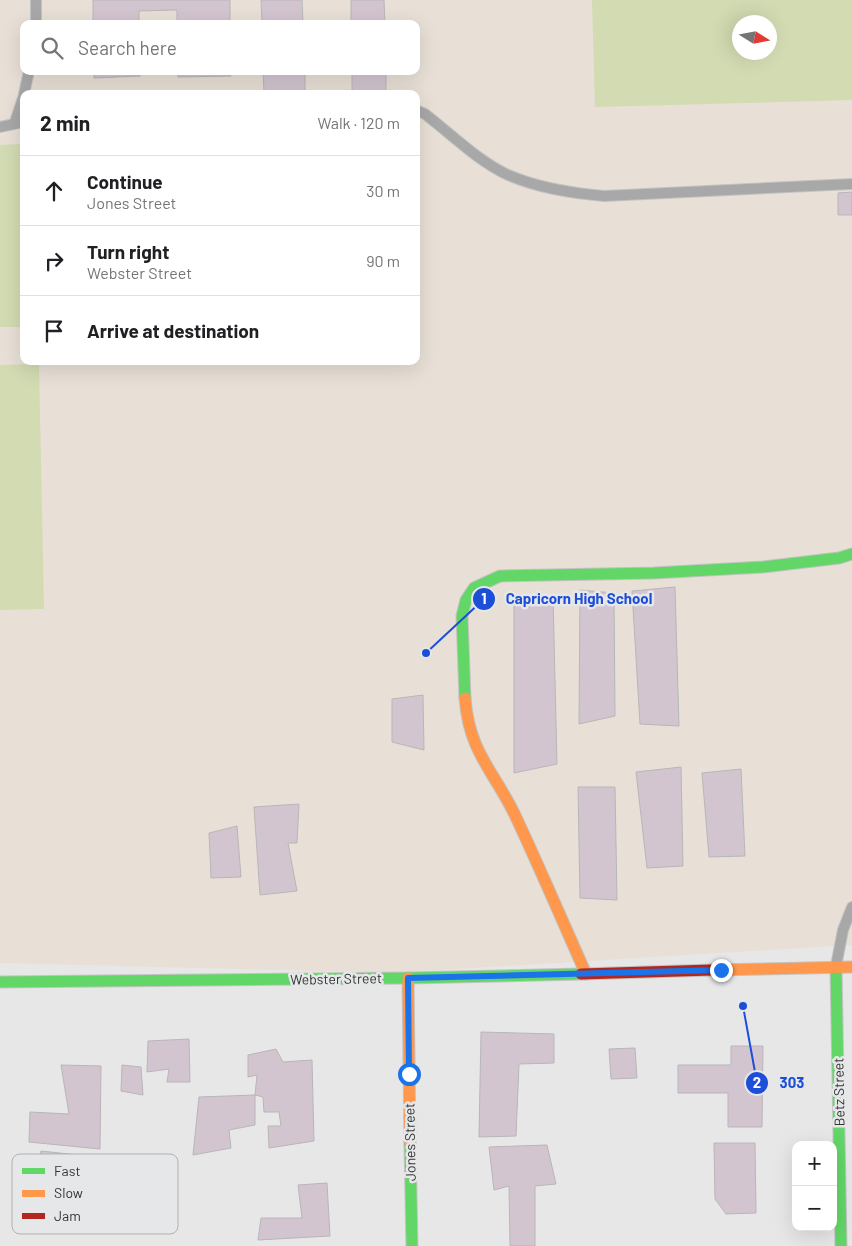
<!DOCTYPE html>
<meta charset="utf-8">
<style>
:root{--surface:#fff;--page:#f2f2f2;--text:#202124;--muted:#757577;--line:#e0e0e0}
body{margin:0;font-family:Barlow,sans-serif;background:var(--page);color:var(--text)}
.controls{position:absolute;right:15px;bottom:15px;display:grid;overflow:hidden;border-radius:10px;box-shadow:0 5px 20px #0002}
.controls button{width:45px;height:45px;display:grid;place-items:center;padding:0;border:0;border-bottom:1px solid var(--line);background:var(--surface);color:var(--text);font:25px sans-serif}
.compass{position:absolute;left:732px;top:15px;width:45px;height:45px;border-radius:50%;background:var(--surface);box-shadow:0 5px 20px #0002;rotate:101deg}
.stop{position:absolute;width:15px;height:15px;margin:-11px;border:4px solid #1a73e8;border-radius:50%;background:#fff}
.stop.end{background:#1a73e8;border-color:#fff;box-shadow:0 1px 5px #0008}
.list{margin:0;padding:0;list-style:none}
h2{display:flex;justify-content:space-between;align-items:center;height:65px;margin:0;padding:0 20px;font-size:21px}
h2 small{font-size:16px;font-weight:400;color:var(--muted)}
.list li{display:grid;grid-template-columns:32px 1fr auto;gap:15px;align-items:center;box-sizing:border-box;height:70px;padding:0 20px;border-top:1px solid var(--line)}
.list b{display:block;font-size:19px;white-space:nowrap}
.list p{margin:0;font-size:16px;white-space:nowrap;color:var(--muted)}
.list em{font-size:16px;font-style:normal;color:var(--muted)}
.icon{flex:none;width:28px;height:28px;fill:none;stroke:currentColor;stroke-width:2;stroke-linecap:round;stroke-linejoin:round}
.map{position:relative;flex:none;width:852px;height:1246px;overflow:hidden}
.search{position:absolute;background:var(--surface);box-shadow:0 5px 20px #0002;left:20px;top:20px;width:400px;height:55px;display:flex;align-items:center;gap:12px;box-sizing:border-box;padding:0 18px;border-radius:10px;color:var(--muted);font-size:19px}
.panel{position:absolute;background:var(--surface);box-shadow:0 5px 20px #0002;left:20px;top:90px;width:400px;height:275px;border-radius:10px}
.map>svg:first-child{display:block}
</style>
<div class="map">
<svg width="852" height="1246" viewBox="0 0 852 1246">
<rect width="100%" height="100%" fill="#e7e7e7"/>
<path fill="#e8e0d6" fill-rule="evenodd" d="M 0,0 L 852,0 L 852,945 L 391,973 L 0,963 ZM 740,22 L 770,22 L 770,52 L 740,52 ZM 24,24 L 416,24 L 416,71 L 24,71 ZM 24,94 L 416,94 L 416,361 L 24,361 Z"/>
<g fill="#d2dbb2" fill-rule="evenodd">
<path d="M 592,0 L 852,0 L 852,100 L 595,107 ZM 740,22 L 770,22 L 770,52 L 740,52 Z"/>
<path d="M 24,144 L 24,327 L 0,327 L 0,145 Z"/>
<path d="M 39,364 L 44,609 L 0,610 L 0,365 Z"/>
</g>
<g fill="#d2c5d0" stroke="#b7b7b7">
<path d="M 93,0 L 230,0 L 230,24 L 177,24 L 177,10 L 139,11 L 139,24 L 93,24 Z"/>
<path d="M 261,0 L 302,0 L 303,24 L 262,24 Z"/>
<path d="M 351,0 L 384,0 L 385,24 L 351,24 Z"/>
<path d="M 94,71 L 140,71 L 140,76 L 94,78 Z"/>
<path d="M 178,71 L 231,71 L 231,76 L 178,77 Z"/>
<path d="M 263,71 L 305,71 L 305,91 L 264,92 Z"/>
<rect x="352" y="71" width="34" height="21"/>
<path d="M 852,192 L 852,215 L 838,215 L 838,193 Z"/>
<path d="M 675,587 L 679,726 L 640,724 L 632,591 Z"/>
<path d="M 580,590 L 614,593 L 615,716 L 579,724 Z"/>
<path d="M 514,596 L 553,596 L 557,764 L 514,773 Z"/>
<path d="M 423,695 L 424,750 L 392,742 L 392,699 Z"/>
<path d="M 681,767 L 683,866 L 647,868 L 636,772 Z"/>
<path d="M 741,769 L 745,856 L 709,857 L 702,773 Z"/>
<path d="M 578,787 L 615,787 L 617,900 L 580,898 Z"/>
<path d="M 299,804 L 297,843 L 288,843 L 297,891 L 260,895 L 254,807 Z"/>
<path d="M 237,826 L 241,877 L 211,878 L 209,833 Z"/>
<path d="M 481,1032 L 554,1034 L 554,1063 L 519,1064 L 516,1136 L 479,1137 Z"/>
<path d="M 189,1039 L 190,1082 L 167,1082 L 169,1069 L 147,1072 L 148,1041 Z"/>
<path d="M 731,1046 L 763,1046 L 762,1127 L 728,1127 L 728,1093 L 678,1093 L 678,1065 L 731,1065 Z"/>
<path d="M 635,1048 L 637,1078 L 611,1079 L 609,1049 Z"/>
<path d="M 276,1049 L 283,1062 L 312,1060 L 314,1141 L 269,1148 L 268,1126 L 281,1126 L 279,1112 L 264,1112 L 263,1097 L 255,1095 L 257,1075 L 248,1077 L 248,1055 Z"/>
<path d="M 61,1065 L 101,1066 L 100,1149 L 29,1142 L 30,1112 L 69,1114 Z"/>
<path d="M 122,1065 L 141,1067 L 143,1095 L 121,1091 Z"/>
<path d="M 255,1095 L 255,1125 L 229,1130 L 231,1148 L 193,1155 L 199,1097 Z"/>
<path d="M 714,1143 L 755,1143 L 756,1213 L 726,1214 L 715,1199 Z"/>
<path d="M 547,1145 L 556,1184 L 535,1186 L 535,1246 L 510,1246 L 509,1186 L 494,1190 L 489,1147 Z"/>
<path d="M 41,1151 L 78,1155 L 80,1220 L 41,1223 L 45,1176 L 35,1173 Z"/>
<path d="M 327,1183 L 330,1236 L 258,1240 L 261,1218 L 302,1218 L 298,1185 Z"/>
</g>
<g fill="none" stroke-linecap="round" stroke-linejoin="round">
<defs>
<g id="lane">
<path d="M 36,0 L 36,24"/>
<path d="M 24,94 L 29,71"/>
<path d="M 416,110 L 425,114 C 451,134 477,160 506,174 C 537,188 571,193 604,196 L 852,184"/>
<path d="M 15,122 L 24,95"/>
<path d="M 0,127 L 24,122"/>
<path d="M 836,966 L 843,930 L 852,907"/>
</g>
<g id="fast">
<path d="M 465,698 L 462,616 L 466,600 L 474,588 L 500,576 L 654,573 L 763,567 L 839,558 L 852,554"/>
<path d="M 836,968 L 841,1246"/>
<path d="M 0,982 L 408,978 L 581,974"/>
<path d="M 410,1144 L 412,1246"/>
</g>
<g id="slow">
<path d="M 465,698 C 469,752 493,770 514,813 C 539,866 562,920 586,974"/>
<path d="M 712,970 L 852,967"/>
<path d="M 408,978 L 410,1144"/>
</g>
<path id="jam" d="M 581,974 L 712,970"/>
</defs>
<use href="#lane" stroke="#c3c3c3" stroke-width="12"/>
<use href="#fast" stroke="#c3c3c3" stroke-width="13"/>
<use href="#slow" stroke="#c3c3c3" stroke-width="13"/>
<use href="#jam" stroke="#c3c3c3" stroke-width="13"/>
<use href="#lane" stroke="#a8a8a8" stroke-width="10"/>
<use href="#fast" stroke="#63d668" stroke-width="11"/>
<use href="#slow" stroke="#ff974d" stroke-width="11"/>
<use href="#jam" stroke="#b3261e" stroke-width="11"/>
</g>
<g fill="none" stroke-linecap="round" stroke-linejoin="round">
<path stroke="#1a73e8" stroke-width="6" d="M 409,1074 L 408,978 L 721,970"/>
</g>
<g text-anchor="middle" stroke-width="5" stroke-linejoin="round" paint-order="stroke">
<g font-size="14" fill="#333434" stroke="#e6e7e8">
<text transform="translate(336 979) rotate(-1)" y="5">Webster Street</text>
<text transform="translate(839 1092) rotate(-91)" y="5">Betz Street</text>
<text transform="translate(410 1142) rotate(-91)" y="5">Jones Street</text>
</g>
</g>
<rect x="12" y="1154" width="166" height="80" rx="8" fill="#e6e7e8" stroke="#b0b1b2" stroke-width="1"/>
<rect x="22" y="1168" width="23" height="6" fill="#63d668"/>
<rect x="22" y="1190" width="23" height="7" fill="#ff974d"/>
<rect x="22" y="1213" width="23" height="6" fill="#b3261e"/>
<g font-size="14" fill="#333434">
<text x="54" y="1176">Fast</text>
<text x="54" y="1198">Slow</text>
<text x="54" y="1221">Jam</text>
</g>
<path fill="none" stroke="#1d4ed8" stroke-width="2" d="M426 653L484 599M743 1006L757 1083"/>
<g fill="#1d4ed8" stroke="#e6e7e8" stroke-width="2">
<circle cx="426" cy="653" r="5"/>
<circle cx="743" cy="1006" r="5"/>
<circle cx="484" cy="599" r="12"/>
<circle cx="757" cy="1083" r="12"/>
</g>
<g font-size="15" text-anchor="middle" font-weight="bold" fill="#fff">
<text x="484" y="604">1</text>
<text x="757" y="1088">2</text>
</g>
<g font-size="15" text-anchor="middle" font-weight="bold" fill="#1d4ed8" stroke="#e6e7e8" stroke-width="5" stroke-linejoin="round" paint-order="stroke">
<text x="579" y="604">Capricorn High School</text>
<text x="792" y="1088">303</text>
</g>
</svg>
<div class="controls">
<button>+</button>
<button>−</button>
</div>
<svg class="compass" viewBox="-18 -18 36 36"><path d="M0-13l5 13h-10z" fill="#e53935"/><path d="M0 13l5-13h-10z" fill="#757577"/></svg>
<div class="stop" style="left:409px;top:1074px"></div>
<div class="stop end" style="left:721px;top:970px"></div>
<div class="search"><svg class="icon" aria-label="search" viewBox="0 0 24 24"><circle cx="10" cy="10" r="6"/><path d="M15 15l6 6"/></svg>Search here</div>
<section class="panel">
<h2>2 min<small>Walk · 120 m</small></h2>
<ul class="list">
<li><svg class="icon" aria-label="ahead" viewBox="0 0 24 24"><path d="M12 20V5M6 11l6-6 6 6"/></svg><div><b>Continue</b><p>Jones Street</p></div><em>30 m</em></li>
<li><svg class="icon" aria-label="right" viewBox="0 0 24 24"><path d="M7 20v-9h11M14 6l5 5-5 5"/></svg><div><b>Turn right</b><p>Webster Street</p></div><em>90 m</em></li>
<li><svg class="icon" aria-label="arrive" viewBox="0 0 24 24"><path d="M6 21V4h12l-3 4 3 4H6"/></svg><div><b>Arrive at destination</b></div></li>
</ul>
</section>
</div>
